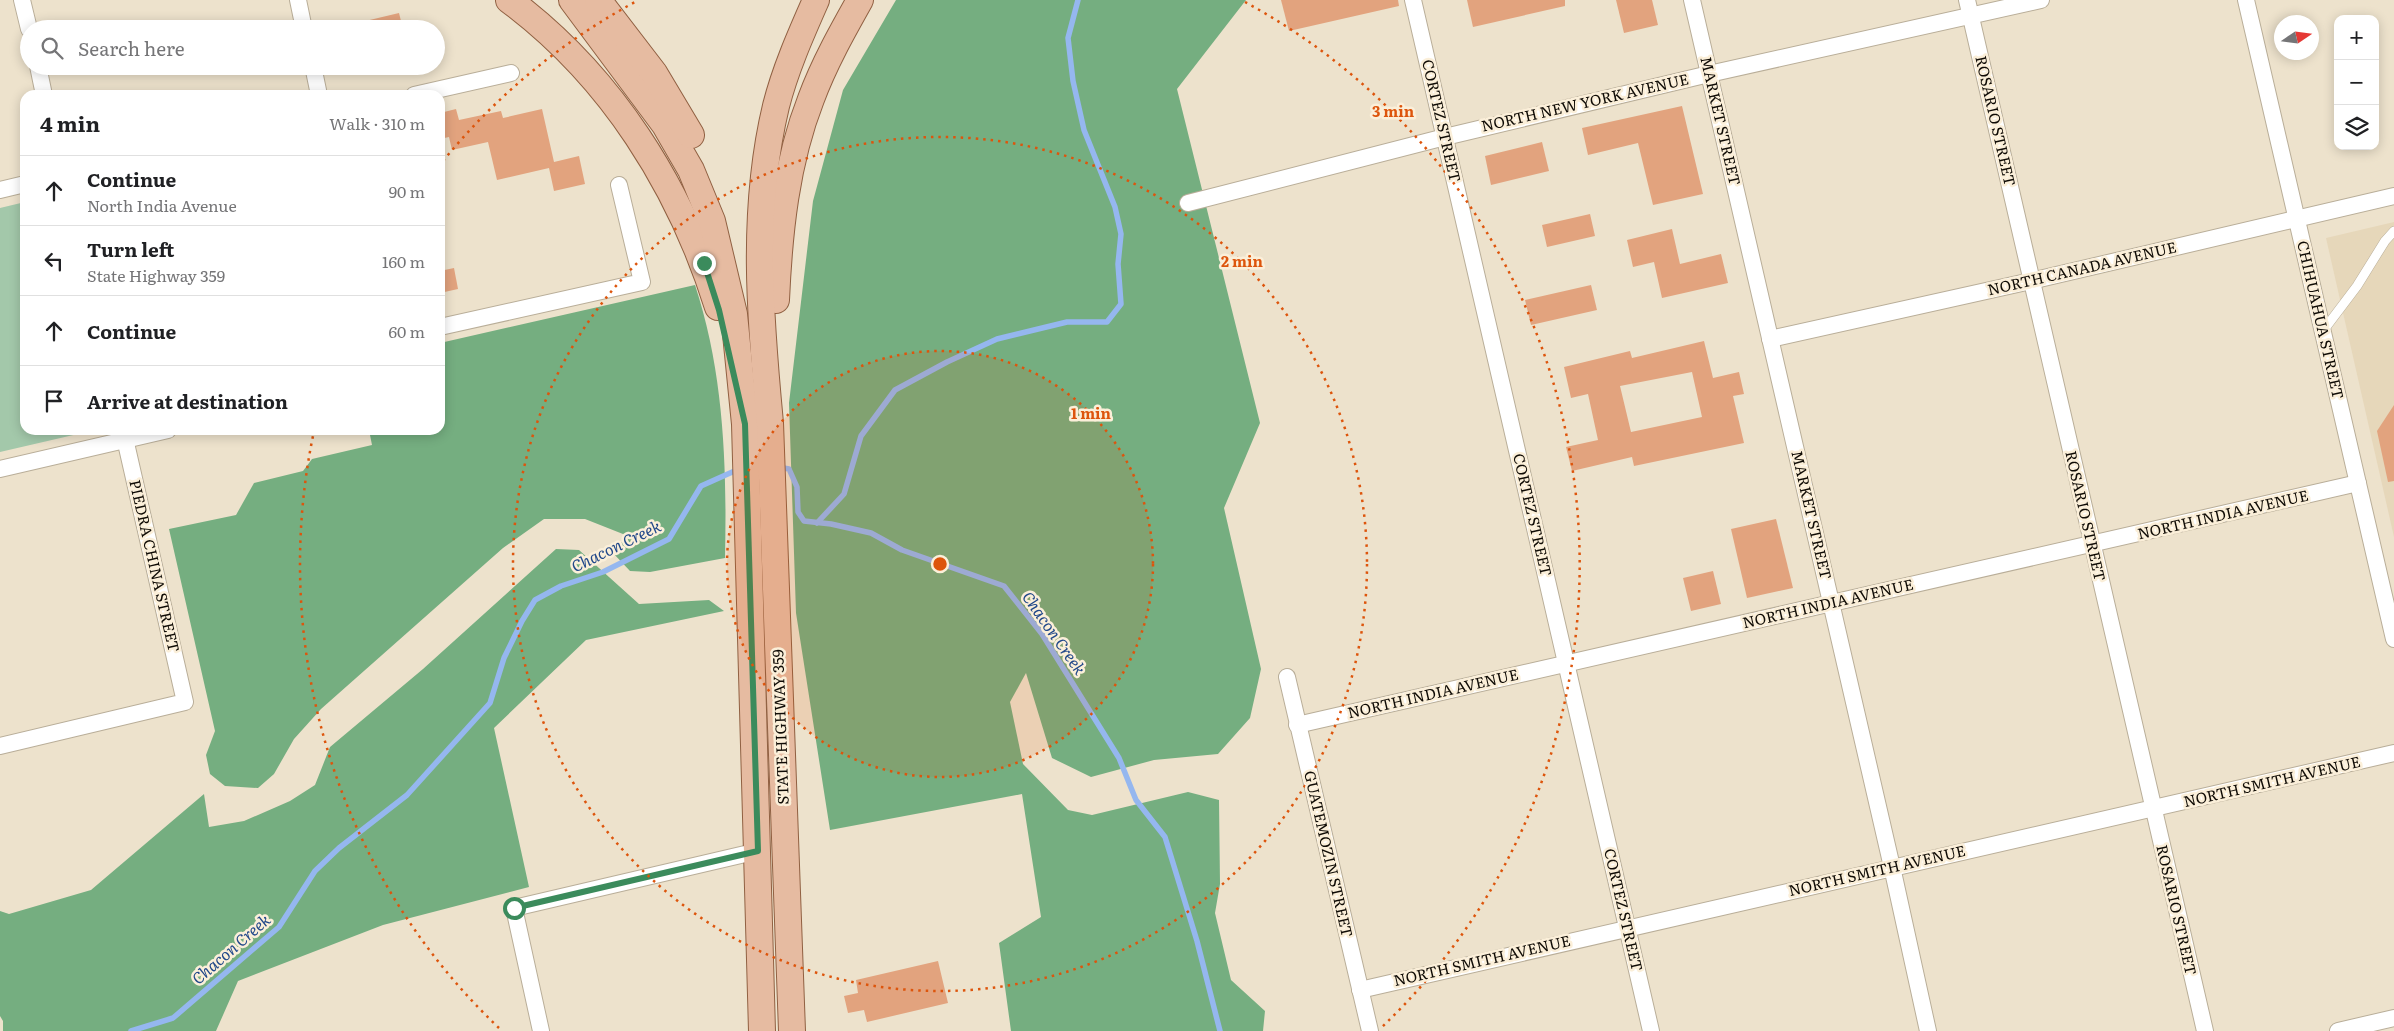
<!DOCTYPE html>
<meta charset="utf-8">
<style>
:root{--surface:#fff;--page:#f6f6f6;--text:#202124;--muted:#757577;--line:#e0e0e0}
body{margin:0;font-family:Literata,serif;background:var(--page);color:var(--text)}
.controls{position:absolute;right:15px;top:15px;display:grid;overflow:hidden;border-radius:10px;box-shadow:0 2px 12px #0003}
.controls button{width:45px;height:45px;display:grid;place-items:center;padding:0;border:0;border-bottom:1px solid var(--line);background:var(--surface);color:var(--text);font:25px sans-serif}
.compass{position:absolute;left:2274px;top:15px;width:45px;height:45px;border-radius:50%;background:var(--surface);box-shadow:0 2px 12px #0003;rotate:77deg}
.stop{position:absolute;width:15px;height:15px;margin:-11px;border:4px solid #3b8b5c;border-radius:50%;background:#fff}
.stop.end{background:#3b8b5c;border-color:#fff;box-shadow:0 1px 5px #0008}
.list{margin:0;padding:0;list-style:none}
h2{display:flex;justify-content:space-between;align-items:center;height:65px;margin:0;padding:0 20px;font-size:21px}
h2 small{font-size:16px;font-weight:400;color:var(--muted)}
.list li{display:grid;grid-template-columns:32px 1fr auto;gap:15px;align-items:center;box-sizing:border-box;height:70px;padding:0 20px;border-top:1px solid var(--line)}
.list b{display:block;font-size:19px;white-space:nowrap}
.list p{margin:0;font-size:16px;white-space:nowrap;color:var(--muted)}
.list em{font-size:16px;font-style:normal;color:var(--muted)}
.icon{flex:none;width:28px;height:28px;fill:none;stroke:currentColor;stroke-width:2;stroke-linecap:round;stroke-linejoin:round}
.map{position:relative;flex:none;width:2394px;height:1031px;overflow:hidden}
.search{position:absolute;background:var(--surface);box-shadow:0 2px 12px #0003;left:20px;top:20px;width:425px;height:55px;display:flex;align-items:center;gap:12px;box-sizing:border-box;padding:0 18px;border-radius:28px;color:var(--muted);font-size:19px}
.panel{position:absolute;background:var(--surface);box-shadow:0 2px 12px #0003;left:20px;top:90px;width:425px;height:345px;border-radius:15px}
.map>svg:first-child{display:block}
</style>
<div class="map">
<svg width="2394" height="1031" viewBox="0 0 2394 1031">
<rect width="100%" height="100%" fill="#ede2cc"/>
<path fill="#e6d7ba" d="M 2394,222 L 2394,537 L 2326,238 Z"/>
<path fill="#a3c8aa" d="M 25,202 L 25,430 L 95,430 L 0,452 L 0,208 Z"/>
<g fill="#75ae80">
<path d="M 896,0 L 1246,0 L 1177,89 L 1260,423 L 1224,508 L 1261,669 L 1250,718 L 1218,754 L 1154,760 L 1091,777 L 1052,758 L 1026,673 L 1010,702 L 1023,764 L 1068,810 L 1092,815 L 1188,792 L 1219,800 L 1220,884 L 1215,913 L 1231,980 L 1265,1011 L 1263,1031 L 1011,1031 L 999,943 L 1041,917 L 1022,794 L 830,830 L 796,613 L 789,403 L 813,201 L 843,90 Z"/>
<path d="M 695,285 C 724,373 727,466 725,558 L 650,572 L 630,571 L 612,552 L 628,536 L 585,519 L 544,519 L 503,548 L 321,709 L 294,739 L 274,774 L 258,788 L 225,786 L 210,774 L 206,755 L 215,731 L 169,529 L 236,515 L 254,483 L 303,471 L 312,459 L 372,445 L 369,430 L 440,430 L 440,343 Z"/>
<path d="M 556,549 L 579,550 L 639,604 L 709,600 L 724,611 L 586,640 L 494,728 L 529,887 L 383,925 L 238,981 L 216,1031 L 3,1031 L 3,1021 L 0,1016 L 0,911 L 9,914 L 91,890 L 204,794 L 209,827 L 244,821 L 290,801 L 315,785 L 330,747 L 423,669 Z"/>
</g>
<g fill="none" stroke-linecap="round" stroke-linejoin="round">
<g stroke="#95b7ef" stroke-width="5.5">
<path d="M 778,467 L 789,469 L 797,487 L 798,512 L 804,521 L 831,524 L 871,533 L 902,550 L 1004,586 L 1042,634 L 1119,758 L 1136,800 L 1165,837 L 1197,941 L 1220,1031"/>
<path d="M 817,523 L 844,494 L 861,436 L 895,390 L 947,362 L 997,339 L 1067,322 L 1107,322 L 1121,304 L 1118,264 L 1121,234 L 1115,207 L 1084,130 L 1073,81 L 1068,38 L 1078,0"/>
<path d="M 131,1031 L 173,1018 L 279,927 L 315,871 L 339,848 L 407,795 L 490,703 L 504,658 L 522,621 L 535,600 L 561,586 L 603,572 L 669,539 L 701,486 L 739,469"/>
</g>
</g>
<g fill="#e2a37e" fill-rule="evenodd">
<path d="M 1281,0 L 1398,0 L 1399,6 L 1289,31 Z"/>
<path d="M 1467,0 L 1565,0 L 1565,6 L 1473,27 Z"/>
<path d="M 1616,0 L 1652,0 L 1658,25 L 1624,33 Z"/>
<path d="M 399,13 L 403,29 L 358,29 L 357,23 Z"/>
<path d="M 1682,106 L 1703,194 L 1653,205 L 1638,143 L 1588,155 L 1582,128 Z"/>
<path d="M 456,109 L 459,120 L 501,111 L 503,118 L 542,109 L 554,162 L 579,156 L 585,184 L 554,191 L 549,168 L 497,180 L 488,142 L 452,150 L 449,137 L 440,139 L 440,113 Z"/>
<path d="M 1542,142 L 1549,171 L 1491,185 L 1485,156 Z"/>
<path d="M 1590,214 L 1595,236 L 1547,247 L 1542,225 Z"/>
<path d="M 1672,229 L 1680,264 L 1721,254 L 1728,283 L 1662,298 L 1654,262 L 1633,267 L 1627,240 Z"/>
<path d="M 454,268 L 458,289 L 440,293 L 440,271 Z"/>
<path d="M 1591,285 L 1597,310 L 1531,325 L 1525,300 Z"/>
<path d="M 1704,341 L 1713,378 L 1739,372 L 1744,394 L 1733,396 L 1744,443 L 1634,466 L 1632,457 L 1572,471 L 1566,447 L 1598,440 L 1588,394 L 1571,398 L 1564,367 L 1630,351 L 1632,358 ZM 1692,372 L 1702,417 L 1631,432 L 1620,386 Z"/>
<path d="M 2394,405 L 2394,481 L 2388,482 L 2377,431 Z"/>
<path d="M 1776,519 L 1793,588 L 1747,598 L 1731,529 Z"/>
<path d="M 1713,571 L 1721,604 L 1691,611 L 1683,578 Z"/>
<path d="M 938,961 L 948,1003 L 867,1022 L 864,1010 L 848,1013 L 844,996 L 858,993 L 856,980 Z"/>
</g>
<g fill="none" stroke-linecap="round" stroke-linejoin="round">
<defs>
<path id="lane" d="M 2323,331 L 2357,286 L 2385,241 L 2394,231"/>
<g id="street">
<path d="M 22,0 L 29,29"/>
<path d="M 298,0 L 304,29"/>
<path d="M 1413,0 L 1651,1031"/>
<path d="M 1692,0 L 1892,867 L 1928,1031"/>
<path d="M 1967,0 L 2205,1031"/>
<path d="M 2246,0 L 2394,639"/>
<path d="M 38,66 L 44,95"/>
<path d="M 313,66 L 319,95"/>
<path d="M 414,95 L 511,73"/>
<path d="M 0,190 L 25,184"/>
<path d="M 1188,203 L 1445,137 L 1709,74 L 2041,0"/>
<path d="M 440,327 L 642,282 L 619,185"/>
<path d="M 1770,339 L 2031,281 L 2394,196"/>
<path d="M 0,469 L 168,430"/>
<path d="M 1287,677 L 1370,1031"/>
<path d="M 1297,725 L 2358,483"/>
<path d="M 0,746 L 185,702 L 123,430"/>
<path d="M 1360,990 L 2394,753"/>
<path d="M 541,1031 L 514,908 L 758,851"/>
<path d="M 2338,1031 L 2394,1018"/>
</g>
<g id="primary">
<path d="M 509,0 C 611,76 680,186 718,307"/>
<path d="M 572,0 L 665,125 L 691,170 L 712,221 L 734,314 L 745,424 L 762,1031"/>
<path d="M 598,0 L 654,73 L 691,135"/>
<path d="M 776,300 C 779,232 786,163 811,99 C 824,64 842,32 860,0"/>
<path d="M 792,1031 L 770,423 C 760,318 751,210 776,106 C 785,70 801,34 816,0"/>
</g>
</defs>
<use href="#lane" stroke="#b9ae99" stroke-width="10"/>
<use href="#street" stroke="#b9ae99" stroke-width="18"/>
<use href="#primary" stroke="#906042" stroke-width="28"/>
<use href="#lane" stroke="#fff" stroke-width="9"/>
<use href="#street" stroke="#fff" stroke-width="16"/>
<use href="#primary" stroke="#e6bba1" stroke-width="26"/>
</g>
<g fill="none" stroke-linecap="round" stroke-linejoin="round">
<path stroke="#3b8b5c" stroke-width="6" d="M 514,908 L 758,851 L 745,424 L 719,310 L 704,263"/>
</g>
<circle cx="940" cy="564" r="213" fill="#dd550c" fill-opacity=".12"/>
<g fill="none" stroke="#dd550c" stroke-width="2.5" stroke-dasharray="2.5 5">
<circle cx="940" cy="564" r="213"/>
<circle cx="940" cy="564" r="427"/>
<path d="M499 1028A640 640 0 0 1 314 431M443 161A640 640 0 0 1 635 2M1245 2A640 640 0 0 1 1381 1028"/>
</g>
<g text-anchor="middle" stroke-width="5" stroke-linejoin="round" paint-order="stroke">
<g font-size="15" fill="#0f0b05" stroke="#fbefd9">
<text transform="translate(1585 103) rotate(-13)" y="5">NORTH NEW YORK AVENUE</text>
<text transform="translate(1441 121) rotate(77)" y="5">CORTEZ STREET</text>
<text transform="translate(1720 121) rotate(77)" y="5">MARKET STREET</text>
<text transform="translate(1995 121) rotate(77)" y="5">ROSARIO STREET</text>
<text transform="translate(2082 269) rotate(-13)" y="5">NORTH CANADA AVENUE</text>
<text transform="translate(2320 320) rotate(77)" y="5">CHIHUAHUA STREET</text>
<text transform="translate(1532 515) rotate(77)" y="5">CORTEZ STREET</text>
<text transform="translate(1811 515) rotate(77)" y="5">MARKET STREET</text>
<text transform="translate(2223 515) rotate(-13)" y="5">NORTH INDIA AVENUE</text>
<text transform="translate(2085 516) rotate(77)" y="5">ROSARIO STREET</text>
<text transform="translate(154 566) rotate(77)" y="5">PIEDRA CHINA STREET</text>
<text transform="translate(1828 604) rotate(-13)" y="5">NORTH INDIA AVENUE</text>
<text transform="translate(1433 694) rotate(-13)" y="5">NORTH INDIA AVENUE</text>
<text transform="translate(781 727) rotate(-92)" y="5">STATE HIGHWAY 359</text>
<text transform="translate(2272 782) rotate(-13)" y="5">NORTH SMITH AVENUE</text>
<text transform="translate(1328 854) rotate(77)" y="5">GUATEMOZIN STREET</text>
<text transform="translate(1877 871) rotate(-13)" y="5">NORTH SMITH AVENUE</text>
<text transform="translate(1623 910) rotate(77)" y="5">CORTEZ STREET</text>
<text transform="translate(2176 910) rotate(77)" y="5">ROSARIO STREET</text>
<text transform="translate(1482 961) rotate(-13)" y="5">NORTH SMITH AVENUE</text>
</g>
<g font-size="16" font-style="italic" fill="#21488a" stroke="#fbefd9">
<text transform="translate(616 546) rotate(-26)" y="6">Chacon Creek</text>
<text transform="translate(1054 633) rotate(55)" y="6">Chacon Creek</text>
<text transform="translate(231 949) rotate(-41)" y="6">Chacon Creek</text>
</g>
</g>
<circle cx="940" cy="564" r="8" fill="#dd550c" stroke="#fbefd9" stroke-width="2.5"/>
<g font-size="15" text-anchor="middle" font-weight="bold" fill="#dd550c" stroke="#fbefd9" stroke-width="5" stroke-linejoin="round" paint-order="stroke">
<text x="1393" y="117">3 min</text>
<text x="1242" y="267">2 min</text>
<text x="1091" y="419">1 min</text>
</g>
</svg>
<div class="controls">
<button>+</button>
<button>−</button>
<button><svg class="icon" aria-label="layers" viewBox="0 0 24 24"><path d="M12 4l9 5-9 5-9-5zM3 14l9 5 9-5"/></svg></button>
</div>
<svg class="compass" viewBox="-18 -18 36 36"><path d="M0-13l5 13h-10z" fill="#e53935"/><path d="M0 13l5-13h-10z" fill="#757577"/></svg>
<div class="stop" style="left:514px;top:908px"></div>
<div class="stop end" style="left:704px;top:263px"></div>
<div class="search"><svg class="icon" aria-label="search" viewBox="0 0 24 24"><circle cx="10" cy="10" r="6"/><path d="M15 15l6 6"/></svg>Search here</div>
<section class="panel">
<h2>4 min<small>Walk · 310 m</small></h2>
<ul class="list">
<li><svg class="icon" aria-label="ahead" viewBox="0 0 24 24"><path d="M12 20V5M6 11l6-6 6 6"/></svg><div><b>Continue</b><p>North India Avenue</p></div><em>90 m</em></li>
<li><svg class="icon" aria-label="left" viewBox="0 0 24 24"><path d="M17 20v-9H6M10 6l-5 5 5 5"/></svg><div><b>Turn left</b><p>State Highway 359</p></div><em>160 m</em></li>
<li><svg class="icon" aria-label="ahead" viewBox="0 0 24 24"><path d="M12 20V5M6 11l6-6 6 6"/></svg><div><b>Continue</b></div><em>60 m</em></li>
<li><svg class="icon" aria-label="arrive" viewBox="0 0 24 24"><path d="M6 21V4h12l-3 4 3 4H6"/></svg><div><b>Arrive at destination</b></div></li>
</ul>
</section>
</div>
